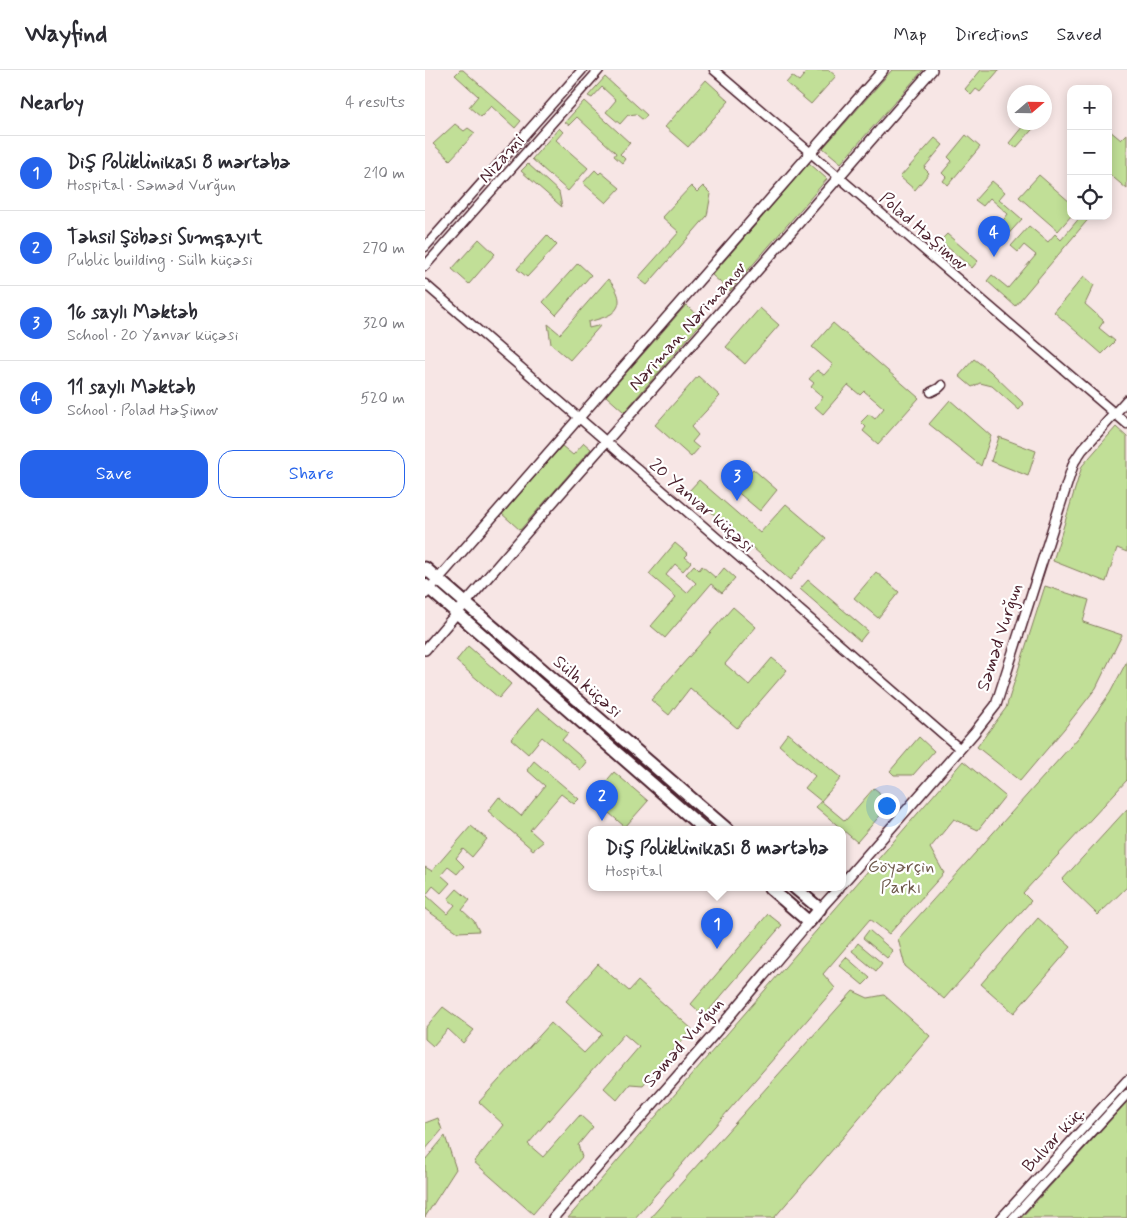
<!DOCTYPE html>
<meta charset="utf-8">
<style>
:root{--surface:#fff;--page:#f7f7f7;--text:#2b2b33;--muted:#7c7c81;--line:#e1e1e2;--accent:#2563eb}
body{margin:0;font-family:Mynerve,sans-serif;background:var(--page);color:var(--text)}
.controls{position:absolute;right:15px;top:15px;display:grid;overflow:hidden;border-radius:10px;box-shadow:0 2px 12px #0003}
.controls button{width:45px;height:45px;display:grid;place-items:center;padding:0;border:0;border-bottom:1px solid var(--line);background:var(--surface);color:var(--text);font:25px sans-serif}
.compass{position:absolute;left:582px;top:15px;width:45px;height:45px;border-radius:50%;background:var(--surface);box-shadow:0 2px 12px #0003;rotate:70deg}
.you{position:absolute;left:461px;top:735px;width:18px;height:18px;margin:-12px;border:4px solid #fff;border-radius:50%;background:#1a73e8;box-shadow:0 0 0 8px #1a73e833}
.badge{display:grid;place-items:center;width:32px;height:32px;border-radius:50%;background:var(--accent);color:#fff;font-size:16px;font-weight:700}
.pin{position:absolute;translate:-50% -41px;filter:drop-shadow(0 1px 2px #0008)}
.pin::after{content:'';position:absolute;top:26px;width:18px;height:15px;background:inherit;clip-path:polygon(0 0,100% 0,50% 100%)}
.popup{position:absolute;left:163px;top:756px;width:258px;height:65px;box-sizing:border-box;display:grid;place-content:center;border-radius:10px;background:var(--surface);filter:drop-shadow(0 1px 4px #0005);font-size:16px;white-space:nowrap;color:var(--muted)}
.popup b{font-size:19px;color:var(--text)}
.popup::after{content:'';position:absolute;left:50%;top:100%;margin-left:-10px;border:10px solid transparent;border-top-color:var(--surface)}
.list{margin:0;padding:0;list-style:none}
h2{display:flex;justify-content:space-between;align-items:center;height:65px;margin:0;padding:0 20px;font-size:21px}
h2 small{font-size:16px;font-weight:400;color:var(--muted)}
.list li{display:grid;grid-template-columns:32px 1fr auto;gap:15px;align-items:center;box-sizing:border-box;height:75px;padding:0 20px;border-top:1px solid var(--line)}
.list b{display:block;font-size:19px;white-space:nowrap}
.list p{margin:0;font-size:16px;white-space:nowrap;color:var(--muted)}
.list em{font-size:16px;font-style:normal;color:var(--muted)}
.actions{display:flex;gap:10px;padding:15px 20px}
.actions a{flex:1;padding:11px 0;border:1px solid var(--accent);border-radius:15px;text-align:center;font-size:18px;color:var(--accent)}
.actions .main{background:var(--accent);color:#fff}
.icon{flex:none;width:28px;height:28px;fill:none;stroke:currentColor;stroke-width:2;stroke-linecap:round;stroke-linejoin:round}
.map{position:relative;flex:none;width:702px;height:1148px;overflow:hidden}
header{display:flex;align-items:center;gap:30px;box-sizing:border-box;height:70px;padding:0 25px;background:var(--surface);border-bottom:1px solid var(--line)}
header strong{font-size:24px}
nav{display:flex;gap:28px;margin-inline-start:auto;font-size:18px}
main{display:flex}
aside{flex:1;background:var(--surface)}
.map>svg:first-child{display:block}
</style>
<header>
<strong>Wayfind</strong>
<nav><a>Map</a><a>Directions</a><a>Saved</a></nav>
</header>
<main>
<aside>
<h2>Nearby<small>4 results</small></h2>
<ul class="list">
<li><span class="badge">1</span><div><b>Diş Poliklinikası 8 mərtəbə</b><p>Hospital · Səməd Vurğun</p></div><em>210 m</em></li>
<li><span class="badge">2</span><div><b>Təhsil Şöbəsi Sumqayıt</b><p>Public building · Sülh küçəsi</p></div><em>270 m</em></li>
<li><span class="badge">3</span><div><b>16 saylı Məktəb</b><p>School · 20 Yanvar küçəsi</p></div><em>320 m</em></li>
<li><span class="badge">4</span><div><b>11 saylı Məktəb</b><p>School · Polad Həşimov</p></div><em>520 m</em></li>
</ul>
<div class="actions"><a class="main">Save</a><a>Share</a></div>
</aside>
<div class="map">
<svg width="702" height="1148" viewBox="0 0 702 1148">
<rect width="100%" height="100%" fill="#f7e6e5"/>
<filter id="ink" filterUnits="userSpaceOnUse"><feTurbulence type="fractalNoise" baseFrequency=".02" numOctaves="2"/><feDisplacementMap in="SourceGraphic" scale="10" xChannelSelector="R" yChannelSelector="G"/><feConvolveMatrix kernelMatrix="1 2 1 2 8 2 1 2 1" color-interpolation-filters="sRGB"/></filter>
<g filter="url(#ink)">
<g fill="#c1df97" stroke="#867f61">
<path d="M 35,0 L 38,0 L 96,51 L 90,58 L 66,36 L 56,47 L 44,37 L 53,26 L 30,5 Z"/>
<path d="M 383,0 L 404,0 L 411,6 L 386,34 L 361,13 L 367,6 L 374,11 Z"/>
<path d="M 467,0 L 498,0 L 416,93 L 398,78 Z"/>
<path d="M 556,0 L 574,0 L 555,22 L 551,19 L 546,25 L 540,19 Z"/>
<path d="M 180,7 L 222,45 L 218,50 L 211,44 L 203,45 L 195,54 L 181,42 L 191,30 L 177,17 L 167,28 L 163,26 Z"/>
<path d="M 281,10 L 304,31 L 263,77 L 240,57 Z"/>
<path d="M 159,31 L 205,73 L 195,84 L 200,89 L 197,93 L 189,86 L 191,83 L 152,47 L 144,55 L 140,52 Z"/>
<path d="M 595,53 L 613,53 L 591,78 L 584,73 L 598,56 Z"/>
<path d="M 30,54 L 39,61 L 43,58 L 50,63 L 25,90 L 8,74 Z"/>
<path d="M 683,55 L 684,60 L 696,70 L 702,64 L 702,119 L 683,103 Z"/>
<path d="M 134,58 L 138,62 L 131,70 L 163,98 L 143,121 L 107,89 Z"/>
<path d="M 541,65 L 555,77 L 523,115 L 518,111 L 521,107 L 517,103 L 527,91 L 523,87 Z"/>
<path d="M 510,68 L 518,75 L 499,98 L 504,103 L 490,120 L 475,107 Z"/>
<path d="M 384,93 L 402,109 L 305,221 L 287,205 Z"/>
<path d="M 103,94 L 134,122 L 137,137 L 96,101 Z"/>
<path d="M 170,100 L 174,104 L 176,102 L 195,118 L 181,133 L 158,113 Z"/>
<path d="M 614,105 L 646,133 L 646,146 L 633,161 L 594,127 Z"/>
<path d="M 567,111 L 580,122 L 574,129 L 597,149 L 578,170 L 569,162 L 583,144 L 565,128 L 558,136 L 550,130 Z"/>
<path d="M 266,116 L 272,122 L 278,116 L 286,124 L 282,146 L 222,215 L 213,208 L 254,162 L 237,147 Z"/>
<path d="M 656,146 L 666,146 L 590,236 L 562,211 L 567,205 L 583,218 L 611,185 L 599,175 L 593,182 L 586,176 L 604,156 L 623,172 L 630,164 L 636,170 Z"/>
<path d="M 522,164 L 553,191 L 547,198 L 515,171 Z"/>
<path d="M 122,165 L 132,175 L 102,207 L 92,199 Z"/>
<path d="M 54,169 L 70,184 L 44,214 L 27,199 Z"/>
<path d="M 153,193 L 166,205 L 131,245 L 118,232 Z"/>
<path d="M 659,206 L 669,215 L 660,234 L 679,251 L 674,258 L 690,271 L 677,284 L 629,242 Z"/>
<path d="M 183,209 C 192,219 201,234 186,244 C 179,248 170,250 163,252 L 164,258 L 176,255 L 145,290 L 126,274 L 123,254 L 135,264 Z"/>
<path d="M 261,235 L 278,251 L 199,342 L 181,326 Z"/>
<path d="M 335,238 L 354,255 L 320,294 L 301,277 Z"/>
<path d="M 408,253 L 494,328 L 453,374 L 438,361 L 441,357 L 436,352 L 444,344 L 450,349 L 459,338 L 439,321 L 435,325 L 423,315 L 398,344 L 390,337 L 398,327 L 386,317 L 389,313 L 384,309 L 392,300 L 399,305 L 408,295 L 387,277 Z"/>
<path d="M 549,289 L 565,301 L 599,334 L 594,340 L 567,316 L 555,313 L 547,317 L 534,306 Z"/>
<path d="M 273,306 L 295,326 L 266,357 L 273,365 L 267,372 L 274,378 L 266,387 L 230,355 Z"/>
<path d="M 525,330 L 566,366 L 556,396 L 504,354 Z"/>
<path d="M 691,357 L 702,367 L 702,482 L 692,478 L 681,512 L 628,491 L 657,396 Z"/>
<path d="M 574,367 L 611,381 L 603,406 L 566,391 Z"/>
<path d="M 159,373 L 166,379 L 95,460 L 77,444 L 137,376 L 148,385 Z"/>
<path d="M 328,399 L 352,420 L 335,441 L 310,420 Z"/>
<path d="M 274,410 L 335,463 L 361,434 L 401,468 L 365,510 L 263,422 Z"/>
<path d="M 250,473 L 263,484 L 260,487 L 266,492 L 258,501 L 250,494 L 241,505 L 262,523 L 271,513 L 261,504 L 269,495 L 274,500 L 277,496 L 291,508 L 299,498 L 310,508 L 297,523 L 286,514 L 240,568 L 226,556 L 251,527 L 224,504 Z"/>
<path d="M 451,502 L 474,522 L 453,548 L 429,528 Z"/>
<path d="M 383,510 L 443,561 L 435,571 L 375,519 Z"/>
<path d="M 620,516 L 664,530 L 658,552 L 697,565 L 671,618 L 639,659 L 595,711 L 552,677 L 581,638 Z"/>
<path d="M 308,537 L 331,557 L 300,594 L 324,615 L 347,588 L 362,600 L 312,658 L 265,618 L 244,645 L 226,630 Z"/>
<path d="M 43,576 L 86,614 L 74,628 L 31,591 Z"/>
<path d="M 702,591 L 702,710 L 598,823 L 606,831 L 519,929 L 480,896 L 473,869 L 654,667 L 685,623 Z"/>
<path d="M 113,638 L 143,663 L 137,670 L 162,692 L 156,700 L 117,667 L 103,684 L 86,669 Z"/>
<path d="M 363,663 L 416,708 L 396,731 L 420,751 L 449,718 L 454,722 L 459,741 L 432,772 L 391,737 L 396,731 L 380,718 L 390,706 L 354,675 Z"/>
<path d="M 494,667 L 509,681 L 488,705 L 469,705 L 465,701 Z"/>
<path d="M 109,691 L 154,729 L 149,734 L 136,724 L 105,760 L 118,772 L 108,780 L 63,741 L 74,727 L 96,746 L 120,716 L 102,700 Z"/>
<path d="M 538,691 L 580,726 L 553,760 L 529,749 L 505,778 L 519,803 L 464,864 L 445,849 L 398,904 L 410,918 L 210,1148 L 143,1148 Z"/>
<path d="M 189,702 L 223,731 L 200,757 L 167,728 Z"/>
<path d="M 702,739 L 702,817 L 673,845 L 637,810 Z"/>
<path d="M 46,756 L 62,769 L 47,787 L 38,779 L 31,788 L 39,796 L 32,804 L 23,797 L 16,805 L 25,813 L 16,823 L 8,816 L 1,825 L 22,844 L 30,835 L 23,829 L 32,819 L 45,830 L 37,840 L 49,851 L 54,861 L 33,862 L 0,839 L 0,797 L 7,801 Z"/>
<path d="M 343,844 L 357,855 L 279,946 L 266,934 Z"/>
<path d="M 613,848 L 646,877 L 589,943 L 556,914 Z"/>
<path d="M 444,860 L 468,881 L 462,888 L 438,868 Z"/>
<path d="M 433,873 L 457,893 L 451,901 L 427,881 Z"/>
<path d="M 421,887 L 445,908 L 438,915 L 414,895 Z"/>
<path d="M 173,894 L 204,921 L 213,911 L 267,959 L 218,1015 L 205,1014 L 192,1030 L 179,1018 L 214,977 L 199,964 L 103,1074 L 118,1087 L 155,1045 L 168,1057 L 153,1075 L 157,1087 L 108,1144 L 49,1092 L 79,1055 L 54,1032 L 126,953 L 159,983 L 177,964 L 141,931 Z"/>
<path d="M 428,921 L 443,928 L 459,925 L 505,966 L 349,1148 L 225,1148 Z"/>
<path d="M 18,937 L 49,960 L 38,973 L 23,959 L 8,976 L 0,969 L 0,958 Z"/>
<path d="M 702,1032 L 702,1148 L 596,1148 Z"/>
<path d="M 13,1048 L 17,1060 L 0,1080 L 0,1053 Z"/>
<path d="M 20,1066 L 31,1099 L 0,1147 L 0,1090 Z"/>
</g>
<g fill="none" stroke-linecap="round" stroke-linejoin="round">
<defs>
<g id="minor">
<path d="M 289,0 L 702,354"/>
<path d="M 0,177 L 157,0"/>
<path d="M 0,196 L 174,0"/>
<path d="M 0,214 L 535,679"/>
<path d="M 506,322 L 514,318 L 517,315"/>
<path d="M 576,1148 L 702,1010"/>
<path d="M 588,1148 L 702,1024"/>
</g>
<g id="major">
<path d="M 0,524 L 458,0"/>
<path d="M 0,580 L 134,425 L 338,194 L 507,0"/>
<path d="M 417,814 L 549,663 L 571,635 L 649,392 L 657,380 L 702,330"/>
<path d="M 395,839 L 414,818"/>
<path d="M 128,1148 L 291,962 L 384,852"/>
</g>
<g id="highway">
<path d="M 0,498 L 303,760"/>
<path d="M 0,515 L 280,760"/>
<path d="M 345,818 L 384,852 L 395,839 L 370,818"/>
</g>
</defs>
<use href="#minor" stroke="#4a1f2b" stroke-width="11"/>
<use href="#major" stroke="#4a1f2b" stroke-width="12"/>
<use href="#highway" stroke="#4a1f2b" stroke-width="15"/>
<use href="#minor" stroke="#fff" stroke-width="8"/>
<use href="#major" stroke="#fff" stroke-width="9"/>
<use href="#highway" stroke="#fff" stroke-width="11"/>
</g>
</g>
<g text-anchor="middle" stroke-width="4.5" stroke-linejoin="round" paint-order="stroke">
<g font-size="18" fill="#4a1f2b" stroke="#fff">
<text transform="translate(76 88) rotate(-48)" y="6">Nizami</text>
<text transform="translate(499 161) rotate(41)" y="6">Polad Həşimov</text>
<text transform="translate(262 256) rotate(-48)" y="6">Nəriman Nərimanov</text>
<text transform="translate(277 435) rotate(41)" y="6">20 Yanvar küçəsi</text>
<text transform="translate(574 567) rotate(-72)" y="6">Səməd Vurğun</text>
<text transform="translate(163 616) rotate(41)" y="6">Sülh küçəsi</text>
<text transform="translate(258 972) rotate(-49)" y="6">Səməd Vurğun</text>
<text transform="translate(628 1069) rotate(-47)" y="6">Bulvar küç.</text>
</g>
<g font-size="18" fill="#6e594b" stroke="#fff">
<text x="476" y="802">Göyərçin<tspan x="476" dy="21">Parkı</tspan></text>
</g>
</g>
</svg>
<div class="controls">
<button>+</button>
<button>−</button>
<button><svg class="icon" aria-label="locate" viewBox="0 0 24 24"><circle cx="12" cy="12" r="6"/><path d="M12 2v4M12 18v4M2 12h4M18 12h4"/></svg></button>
</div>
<svg class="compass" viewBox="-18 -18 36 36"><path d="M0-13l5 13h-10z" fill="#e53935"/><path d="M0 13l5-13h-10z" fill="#7c7c81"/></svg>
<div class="you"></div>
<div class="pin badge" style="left:292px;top:879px">1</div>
<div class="popup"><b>Diş Poliklinikası 8 mərtəbə</b>Hospital</div>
<div class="pin badge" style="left:177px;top:751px">2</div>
<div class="pin badge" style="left:312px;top:431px">3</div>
<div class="pin badge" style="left:569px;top:187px">4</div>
</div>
</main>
